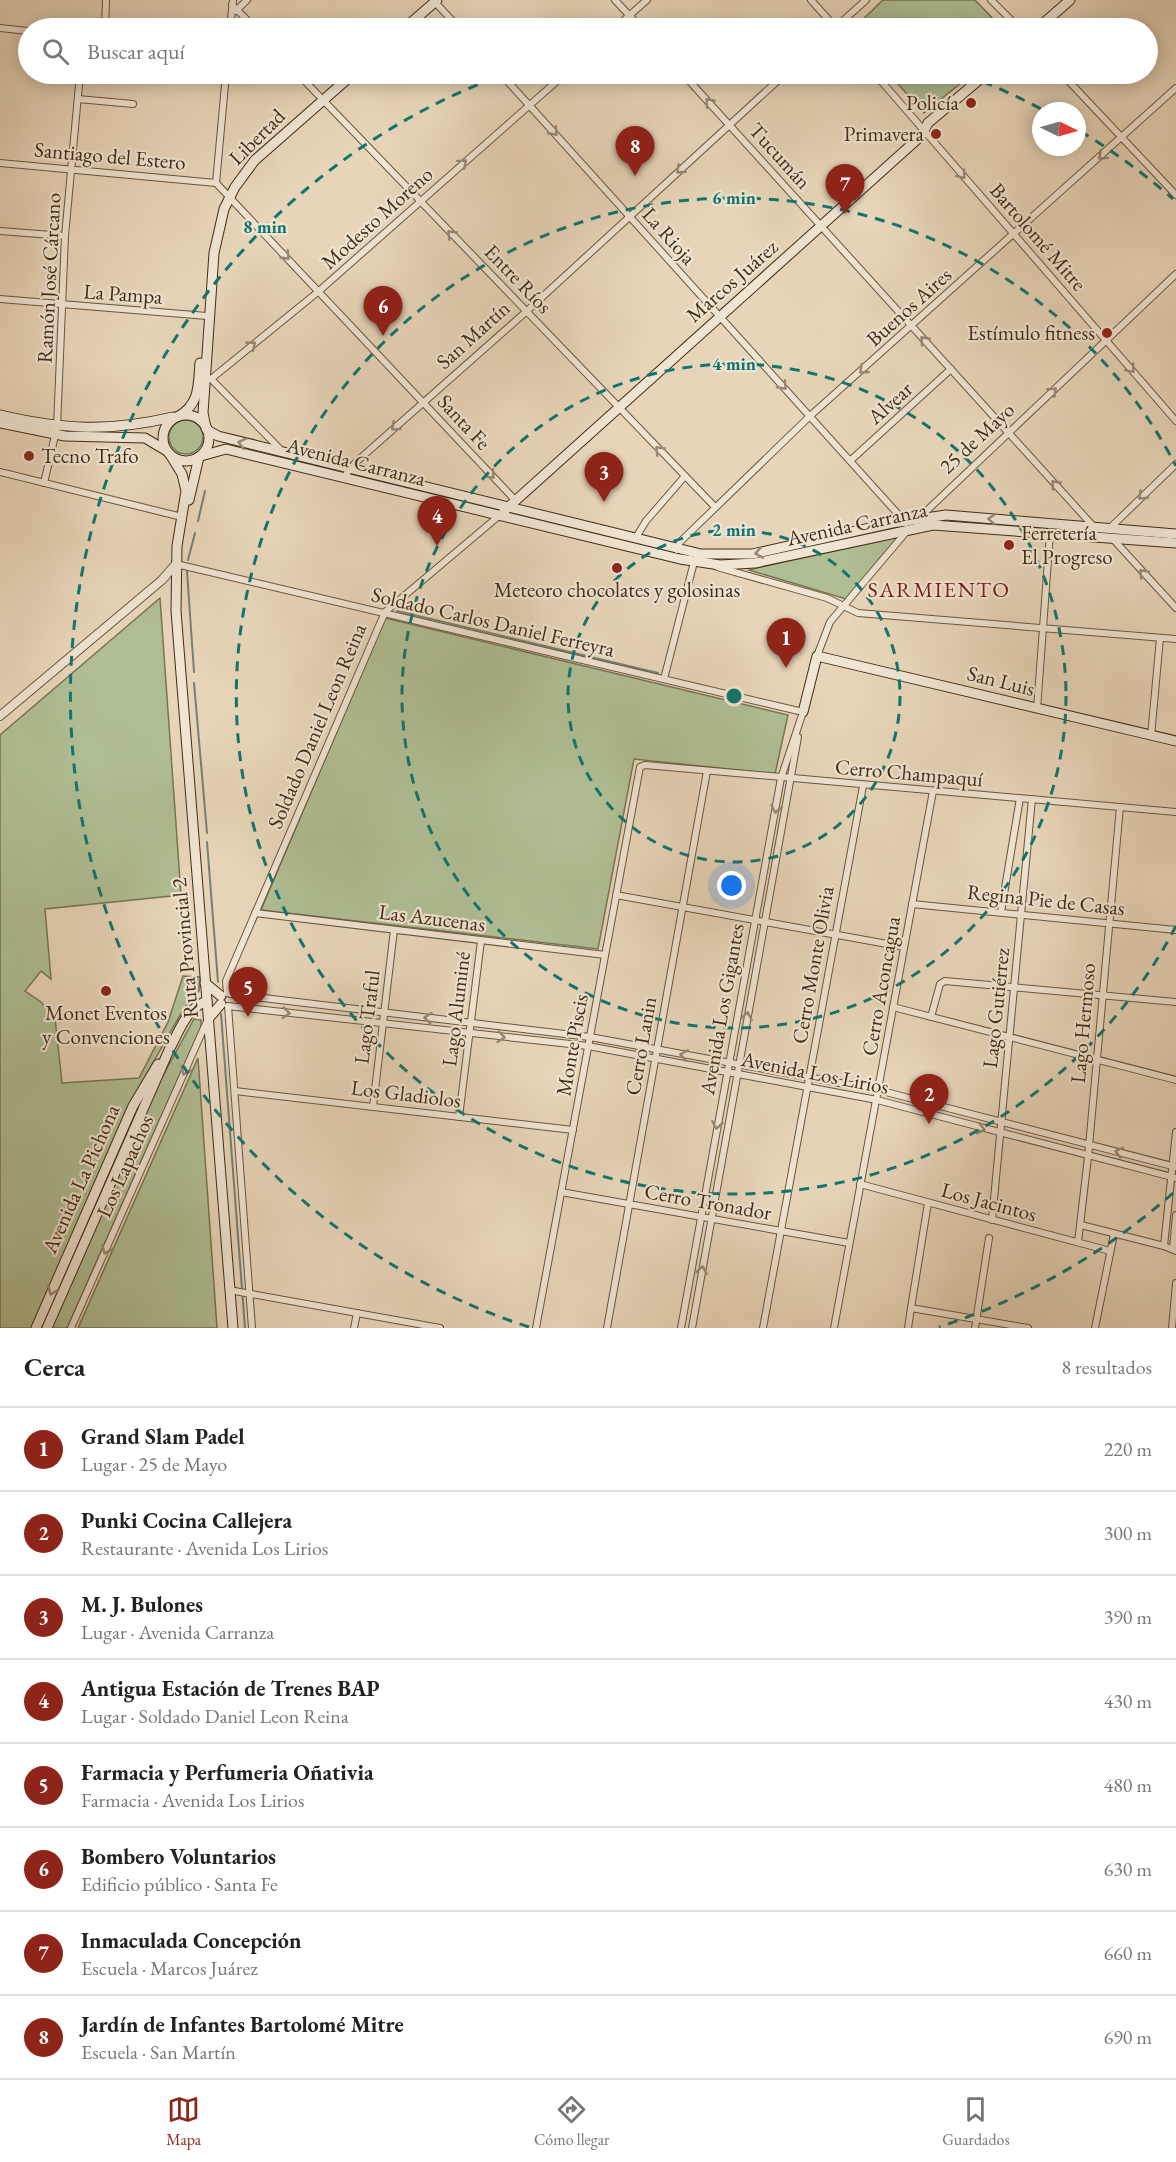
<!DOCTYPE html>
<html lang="es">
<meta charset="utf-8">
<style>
:root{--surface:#fff;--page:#f6f6f6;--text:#222;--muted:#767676;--line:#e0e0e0;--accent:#8f2418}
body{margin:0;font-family:"EB Garamond",serif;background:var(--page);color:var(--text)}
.compass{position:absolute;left:1032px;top:102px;width:54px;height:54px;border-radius:50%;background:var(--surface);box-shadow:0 3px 15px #0003;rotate:95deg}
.you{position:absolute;left:732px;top:886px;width:21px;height:21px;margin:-15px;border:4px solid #fff;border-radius:50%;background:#1a73e8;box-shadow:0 0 0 9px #1a73e833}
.badge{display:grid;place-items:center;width:39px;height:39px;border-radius:50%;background:var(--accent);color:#fff;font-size:20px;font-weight:700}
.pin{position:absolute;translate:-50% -50px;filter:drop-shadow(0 2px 3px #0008)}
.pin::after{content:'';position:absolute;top:32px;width:21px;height:18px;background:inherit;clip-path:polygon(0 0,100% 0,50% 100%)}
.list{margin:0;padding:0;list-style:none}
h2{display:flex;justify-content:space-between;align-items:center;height:78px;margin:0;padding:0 24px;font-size:26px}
h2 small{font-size:20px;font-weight:400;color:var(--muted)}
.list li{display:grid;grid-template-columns:39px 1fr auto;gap:18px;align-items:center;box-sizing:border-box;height:84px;padding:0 24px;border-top:2px solid var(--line)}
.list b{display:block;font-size:22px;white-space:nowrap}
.list p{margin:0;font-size:20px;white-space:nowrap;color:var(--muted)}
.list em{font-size:20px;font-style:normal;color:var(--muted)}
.icon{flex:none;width:33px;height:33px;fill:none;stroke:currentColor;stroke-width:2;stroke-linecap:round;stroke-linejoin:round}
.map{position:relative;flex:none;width:1176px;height:1328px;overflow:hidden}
.search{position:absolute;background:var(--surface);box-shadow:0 3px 15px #0003;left:18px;right:18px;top:18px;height:66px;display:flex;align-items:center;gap:15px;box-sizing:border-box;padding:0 21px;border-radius:33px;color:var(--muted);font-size:22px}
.sheet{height:750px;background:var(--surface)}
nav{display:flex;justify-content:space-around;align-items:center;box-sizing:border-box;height:84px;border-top:2px solid var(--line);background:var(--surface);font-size:16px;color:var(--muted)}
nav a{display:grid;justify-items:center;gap:3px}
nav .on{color:var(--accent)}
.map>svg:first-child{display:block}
</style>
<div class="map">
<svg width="1176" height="1328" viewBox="0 0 1176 1328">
<rect width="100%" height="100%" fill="#e8d5b9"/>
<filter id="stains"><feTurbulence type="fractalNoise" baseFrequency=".00333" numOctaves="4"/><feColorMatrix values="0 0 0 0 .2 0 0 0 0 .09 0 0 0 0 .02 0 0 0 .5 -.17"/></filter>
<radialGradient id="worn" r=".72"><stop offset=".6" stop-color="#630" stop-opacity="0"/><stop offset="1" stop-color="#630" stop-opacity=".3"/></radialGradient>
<g fill="#b0be94" stroke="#787554" stroke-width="1.5">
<path d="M 883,0 L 975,0 L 1002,28 L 854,28 Z"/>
<path d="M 889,74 L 972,74 L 924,113 Z"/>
<circle cx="186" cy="437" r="17"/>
<path d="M 897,534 L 899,536 L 846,599 L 749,570 Z"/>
<path d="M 160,598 L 181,895 L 45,909 L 51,979 L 41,971 L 25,991 L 41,1002 L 55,1018 L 62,1083 L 139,1078 L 168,1022 L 183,976 L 200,977 L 199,991 L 183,1010 L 130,1103 L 32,1328 L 0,1328 L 0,735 Z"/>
<path d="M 385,618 L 788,715 L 775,774 L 634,759 L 598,949 L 261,910 Z"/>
<path d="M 194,1019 L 201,1020 L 201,1027 L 67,1328 L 51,1328 L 148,1103 Z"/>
<path d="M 198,1058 L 217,1328 L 78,1328 Z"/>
<path d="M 148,1087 L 44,1328 L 40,1328 L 134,1109 Z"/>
</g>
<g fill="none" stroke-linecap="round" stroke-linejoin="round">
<g stroke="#758075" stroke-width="2">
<path d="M 198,521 L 205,491"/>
<path d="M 188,560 L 195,533"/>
<path d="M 187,571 L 194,672"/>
<path d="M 397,611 L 658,673"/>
<path d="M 194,683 L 207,833"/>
<path d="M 207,842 L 218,982"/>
<path d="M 221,1014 L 245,1328"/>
</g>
<defs>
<g id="minor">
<path d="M 433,0 L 459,28"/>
<path d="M 615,0 L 641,28"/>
<path d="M 811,0 L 836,28"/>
<path d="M 991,0 L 1019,28"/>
<path d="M 232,5 L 255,28"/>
<path d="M 236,11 L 247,0"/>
<path d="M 0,28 L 28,31"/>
<path d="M 105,28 L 106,0"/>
<path d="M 230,28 L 233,0"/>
<path d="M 615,28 L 647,0"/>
<path d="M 835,28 L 866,0"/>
<path d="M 298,74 L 715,507"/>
<path d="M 501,74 L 906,523"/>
<path d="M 683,74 L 1094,527"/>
<path d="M 875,74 L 1176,421"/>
<path d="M 1062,74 L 1176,195"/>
<path d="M 78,99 L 133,104"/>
<path d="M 0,163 L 216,183"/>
<path d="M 216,183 L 515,500"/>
<path d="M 216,183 L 226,74"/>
<path d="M 0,231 L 65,236"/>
<path d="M 0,299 L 207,316"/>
<path d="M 206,378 L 211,379 L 319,291 L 565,74"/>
<path d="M 211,379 L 282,451"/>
<path d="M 851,460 L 951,369"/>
<path d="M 0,472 L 182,517"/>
<path d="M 344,477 L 355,463 L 528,310 L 785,74"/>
<path d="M 44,483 L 57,427 L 65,236 L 80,74"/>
<path d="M 918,519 L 1176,274"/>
<path d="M 1110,528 L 1176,464"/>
<path d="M 1112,538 L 1176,608"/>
<path d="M 635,539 L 646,521 L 685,476"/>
<path d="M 677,550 L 680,542 L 810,416 L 1176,88"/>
<path d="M 176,564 L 803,712"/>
<path d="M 717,567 L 827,598 L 858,613 L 1176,639"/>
<path d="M 817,656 L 830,622 L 907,531"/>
<path d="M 664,679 L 694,562"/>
<path d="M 1037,709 L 1050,533"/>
<path d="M 1151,736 L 1160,638"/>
<path d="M 616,895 L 904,947"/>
<path d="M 912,904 L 1176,930"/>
<path d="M 1001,912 L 1020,798"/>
<path d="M 255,913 L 605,955"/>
<path d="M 227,993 L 226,981 L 385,612 L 500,515"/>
<path d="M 230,994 L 590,1037 L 878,1090 L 1176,1167"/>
<path d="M 893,1007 L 1176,1080"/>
<path d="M 931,1017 L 940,984 L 945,981 L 1176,1002"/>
<path d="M 235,1091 L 573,1130"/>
<path d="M 373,1107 L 394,930"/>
<path d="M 459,1117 L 481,941"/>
<path d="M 1176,1132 L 1164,1246 L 1176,1251"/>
<path d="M 860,1184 L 1110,1251"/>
<path d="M 561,1192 L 849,1243"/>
<path d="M 928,1203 L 911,1308 L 1028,1328"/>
<path d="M 992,1220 L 1032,799"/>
<path d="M 1081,1225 L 1164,1246"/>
<path d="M 1078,1242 L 1088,1157 L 1120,807"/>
<path d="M 1173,1249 L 1176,1215"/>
<path d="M 229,1290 L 440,1328"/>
<path d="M 71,1328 L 207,1021"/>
<path d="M 252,1328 L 228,1006 L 588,1046 L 877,1100 L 1176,1178"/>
<path d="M 354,1328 L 357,1313"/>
<path d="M 536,1328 L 640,767 L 645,765 L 1176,812"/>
<path d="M 607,1328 L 707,771"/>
<path d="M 681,1328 L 781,778 L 803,712"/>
<path d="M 692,1328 L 798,737"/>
<path d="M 763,1328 L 863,786"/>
<path d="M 834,1328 L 933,791"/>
<path d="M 908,1328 L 911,1308"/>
<path d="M 975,1328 L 989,1238"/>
<path d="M 1095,1328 L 1114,1234"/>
<path d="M 1172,1328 L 1176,1283"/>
</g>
<path id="tertiary" d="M 0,716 L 162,580 L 176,564"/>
<g id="secondary">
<path d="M 405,28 L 437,0"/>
<path d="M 1038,28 L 1070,0"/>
<circle cx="186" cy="438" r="23"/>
<path d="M 0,415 C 64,430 109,432 173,417"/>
<path d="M 179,416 C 200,403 198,386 200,363"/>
<path d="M 0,423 L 65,436 L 145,438 L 167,451"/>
<path d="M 206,428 L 203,413 L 214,253 L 224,209 L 235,187 L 255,160 L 353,74"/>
<path d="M 207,430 L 218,436 L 701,554 L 752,554 L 892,523 L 946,515 L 1176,534"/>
<path d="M 171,456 L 182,474 L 186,491 L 177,546 L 176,611 L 233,1328"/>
<path d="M 201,456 L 226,449 L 680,559 L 720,565 L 755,563 L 933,525 L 1176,543"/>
<path d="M 189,500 L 199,457"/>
<path d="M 504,511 L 921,136 L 928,123 L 986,74"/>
<path d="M 803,712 L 817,656 L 1176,741"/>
<path d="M 205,983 L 221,996"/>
<path d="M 209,1018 L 221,1004"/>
<path d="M 36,1328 L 133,1106 L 158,1064"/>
<path d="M 47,1328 L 169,1050 C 179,1032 186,1008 207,1001"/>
</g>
</defs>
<use href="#minor" stroke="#6a563e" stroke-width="8"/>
<use href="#tertiary" stroke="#6a563e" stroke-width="10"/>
<use href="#secondary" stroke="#402c15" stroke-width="11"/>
<use href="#minor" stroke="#f0e4d2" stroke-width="6"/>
<use href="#tertiary" stroke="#f0e4d2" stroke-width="8"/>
<use href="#secondary" stroke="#f0e4d2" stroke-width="9"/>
</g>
<defs><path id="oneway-chevron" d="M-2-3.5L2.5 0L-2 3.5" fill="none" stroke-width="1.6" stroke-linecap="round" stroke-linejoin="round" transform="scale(1.5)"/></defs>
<g stroke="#988874">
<use href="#oneway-chevron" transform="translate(709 102) rotate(-132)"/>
<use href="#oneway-chevron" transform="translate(554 132) rotate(48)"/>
<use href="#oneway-chevron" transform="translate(1102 156) rotate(138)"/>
<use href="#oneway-chevron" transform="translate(463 163) rotate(-41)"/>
<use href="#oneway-chevron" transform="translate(680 170) rotate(137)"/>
<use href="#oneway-chevron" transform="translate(962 175) rotate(50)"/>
<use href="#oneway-chevron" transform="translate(451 234) rotate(-134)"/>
<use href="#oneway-chevron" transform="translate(286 256) rotate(46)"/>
<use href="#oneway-chevron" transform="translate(924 340) rotate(-132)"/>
<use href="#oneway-chevron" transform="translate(252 345) rotate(-39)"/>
<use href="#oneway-chevron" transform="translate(1131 369) rotate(49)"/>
<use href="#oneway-chevron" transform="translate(863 370) rotate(139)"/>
<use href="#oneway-chevron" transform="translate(783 386) rotate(48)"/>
<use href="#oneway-chevron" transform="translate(1053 391) rotate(-43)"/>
<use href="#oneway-chevron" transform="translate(395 427) rotate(138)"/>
<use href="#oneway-chevron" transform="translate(242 443) rotate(-166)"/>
<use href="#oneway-chevron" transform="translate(659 450) rotate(-134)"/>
<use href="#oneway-chevron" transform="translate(491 475) rotate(47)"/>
<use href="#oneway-chevron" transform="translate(1055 484) rotate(-132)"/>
<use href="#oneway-chevron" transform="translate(1142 496) rotate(136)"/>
<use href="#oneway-chevron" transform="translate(992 519) rotate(-175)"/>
<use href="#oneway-chevron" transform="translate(759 553) rotate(170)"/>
<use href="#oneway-chevron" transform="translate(1143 573) rotate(-133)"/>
<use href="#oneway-chevron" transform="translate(776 809) rotate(101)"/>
<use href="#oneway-chevron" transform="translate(286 1013) rotate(6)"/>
<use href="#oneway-chevron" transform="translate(747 1016) rotate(-80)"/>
<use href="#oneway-chevron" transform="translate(428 1018) rotate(-174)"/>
<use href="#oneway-chevron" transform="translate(501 1037) rotate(6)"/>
<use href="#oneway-chevron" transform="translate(684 1055) rotate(-169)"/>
<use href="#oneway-chevron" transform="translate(185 1071) rotate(114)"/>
<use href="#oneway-chevron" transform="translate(717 1125) rotate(100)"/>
<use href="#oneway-chevron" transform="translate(981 1129) rotate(15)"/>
<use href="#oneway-chevron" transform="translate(1119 1152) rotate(-165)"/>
<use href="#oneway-chevron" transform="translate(106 1250) rotate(114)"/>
<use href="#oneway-chevron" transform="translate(702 1270) rotate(-80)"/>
<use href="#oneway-chevron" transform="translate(52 1291) rotate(114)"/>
</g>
<g fill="none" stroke="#0f766e" stroke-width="3" stroke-dasharray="10 8">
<circle cx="734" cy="696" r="166"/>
<circle cx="734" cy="696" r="332"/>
<path d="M1176 926A498 498 0 1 1 1176 466"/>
<path d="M1173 1193A663 663 0 0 1 939 1327M529 1327A663 663 0 0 1 502 75M966 75A663 663 0 0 1 1045 111M1080 131A663 663 0 0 1 1173 199"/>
</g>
<g fill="#8f2418" stroke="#f0e4d2" stroke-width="2">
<circle cx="971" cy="103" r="6"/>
<circle cx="936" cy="134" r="6"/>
<circle cx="1107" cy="333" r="6"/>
<circle cx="29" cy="456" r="6"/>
<circle cx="1009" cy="545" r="6"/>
<circle cx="617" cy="568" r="6"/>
<circle cx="106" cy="991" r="6"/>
</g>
<g text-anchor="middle" stroke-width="4.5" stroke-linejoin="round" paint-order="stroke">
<g font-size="21" fill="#402c15" stroke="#f0e4d2" text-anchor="end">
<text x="959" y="110">Policía</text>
<text x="924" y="141">Primavera</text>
<text x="1095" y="340">Estímulo fitness</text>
<text x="41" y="463" text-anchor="start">Tecno Trafo</text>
<text x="1021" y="540" text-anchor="start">Ferretería<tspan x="1021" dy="24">El Progreso</tspan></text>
<text x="617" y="597" text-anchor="middle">Meteoro chocolates y golosinas</text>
<text x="106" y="1020" text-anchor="middle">Monet Eventos<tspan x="106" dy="24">y Convenciones</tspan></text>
</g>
<g font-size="21" fill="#402c15" stroke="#f0e4d2">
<text transform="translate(257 137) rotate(-45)" y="7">Libertad</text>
<text transform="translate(110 156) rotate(5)" y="7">Santiago del Estero</text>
<text transform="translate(780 156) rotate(48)" y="7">Tucumán</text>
<text transform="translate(377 218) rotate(-42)" y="7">Modesto Moreno</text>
<text transform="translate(669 236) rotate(48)" y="7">La Rioja</text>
<text transform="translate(1038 237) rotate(49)" y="7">Bartolomé Mitre</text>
<text transform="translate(49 278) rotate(-87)" y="7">Ramón José Cárcano</text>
<text transform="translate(518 279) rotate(46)" y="7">Entre Ríos</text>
<text transform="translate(732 281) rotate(-41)" y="7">Marcos Juárez</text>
<text transform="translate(123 294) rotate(4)" y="7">La Pampa</text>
<text transform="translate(909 307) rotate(-42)" y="7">Buenos Aires</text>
<text transform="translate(473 335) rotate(-42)" y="7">San Martín</text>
<text transform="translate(890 403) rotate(-42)" y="7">Alvear</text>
<text transform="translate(464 422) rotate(47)" y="7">Santa Fe</text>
<text transform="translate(977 438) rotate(-43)" y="7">25 de Mayo</text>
<text transform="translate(356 462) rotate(14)" y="7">Avenida Carranza</text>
<text transform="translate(857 524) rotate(-12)" y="7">Avenida Carranza</text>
<text transform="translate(493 622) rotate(13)" y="7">Soldado Carlos Daniel Ferreyra</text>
<text transform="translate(1001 681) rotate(14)" y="7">San Luis</text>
<text transform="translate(317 726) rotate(-67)" y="7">Soldado Daniel Leon Reina</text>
<text transform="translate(909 773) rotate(5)" y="7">Cerro Champaquí</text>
<text transform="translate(1046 900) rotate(6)" y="7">Regina Pie de Casas</text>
<text transform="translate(432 918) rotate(7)" y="7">Las Azucenas</text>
<text transform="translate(185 948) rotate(-95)" y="7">Ruta Provincial 2</text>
<text transform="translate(813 965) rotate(-80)" y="7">Cerro Monte Olivia</text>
<text transform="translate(881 986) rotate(-80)" y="7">Cerro Aconcagua</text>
<text transform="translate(996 1008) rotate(-84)" y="7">Lago Gutiérrez</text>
<text transform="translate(456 1009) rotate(-83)" y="7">Lago Aluminé</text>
<text transform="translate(722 1009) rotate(-80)" y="7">Avenida Los Gigantes</text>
<text transform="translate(367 1017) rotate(-83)" y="7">Lago Traful</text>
<text transform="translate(1083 1023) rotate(-85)" y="7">Lago Hermoso</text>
<text transform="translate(572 1045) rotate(-80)" y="7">Monte Piscis</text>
<text transform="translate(641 1046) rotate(-80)" y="7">Cerro Lanin</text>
<text transform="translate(815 1073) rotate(11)" y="7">Avenida Los Lirios</text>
<text transform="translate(406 1094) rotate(7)" y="7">Los Gladiolos</text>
<text transform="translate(125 1166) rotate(-66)" y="7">Los Lapachos</text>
<text transform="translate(81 1179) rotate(-66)" y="7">Avenida La Pichona</text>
<text transform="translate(708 1202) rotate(10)" y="7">Cerro Tronador</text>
<text transform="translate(989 1202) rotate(15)" y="7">Los Jacintos</text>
</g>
<g font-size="22" letter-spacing="1.5" fill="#7a1f14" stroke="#f0e4d2">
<text x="939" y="597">SARMIENTO</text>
</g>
</g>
<circle cx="734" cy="696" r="9" fill="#0f766e" stroke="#f0e4d2" stroke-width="3"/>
<g font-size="18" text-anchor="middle" font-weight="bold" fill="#0f766e" stroke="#f0e4d2" stroke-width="4.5" stroke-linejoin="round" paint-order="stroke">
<text x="734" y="204">6 min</text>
<text x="265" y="233">8 min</text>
<text x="734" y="370">4 min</text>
<text x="734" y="536">2 min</text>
</g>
<rect width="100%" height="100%" filter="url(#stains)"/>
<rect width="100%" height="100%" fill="url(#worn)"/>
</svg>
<svg class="compass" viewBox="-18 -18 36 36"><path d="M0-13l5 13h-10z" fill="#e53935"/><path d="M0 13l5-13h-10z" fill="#767676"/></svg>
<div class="you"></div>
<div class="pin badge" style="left:786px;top:668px">1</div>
<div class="pin badge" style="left:929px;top:1124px">2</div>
<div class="pin badge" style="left:604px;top:502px">3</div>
<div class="pin badge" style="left:437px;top:546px">4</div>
<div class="pin badge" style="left:248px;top:1017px">5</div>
<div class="pin badge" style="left:383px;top:336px">6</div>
<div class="pin badge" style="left:845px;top:214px">7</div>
<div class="pin badge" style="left:635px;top:176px">8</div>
<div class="search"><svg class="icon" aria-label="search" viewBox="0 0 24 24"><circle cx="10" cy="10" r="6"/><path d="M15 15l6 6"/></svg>Buscar aquí</div>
</div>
<section class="sheet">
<h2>Cerca<small>8 resultados</small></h2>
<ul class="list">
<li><span class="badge">1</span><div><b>Grand Slam Padel</b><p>Lugar · 25 de Mayo</p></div><em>220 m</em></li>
<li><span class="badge">2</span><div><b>Punki Cocina Callejera</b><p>Restaurante · Avenida Los Lirios</p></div><em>300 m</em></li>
<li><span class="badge">3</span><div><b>M. J. Bulones</b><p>Lugar · Avenida Carranza</p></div><em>390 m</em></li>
<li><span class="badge">4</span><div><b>Antigua Estación de Trenes BAP</b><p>Lugar · Soldado Daniel Leon Reina</p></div><em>430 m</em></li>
<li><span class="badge">5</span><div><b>Farmacia y Perfumeria Oñativia</b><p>Farmacia · Avenida Los Lirios</p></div><em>480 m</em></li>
<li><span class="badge">6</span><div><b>Bombero Voluntarios</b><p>Edificio público · Santa Fe</p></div><em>630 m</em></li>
<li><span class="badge">7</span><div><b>Inmaculada Concepción</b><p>Escuela · Marcos Juárez</p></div><em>660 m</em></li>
<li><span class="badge">8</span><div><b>Jardín de Infantes Bartolomé Mitre</b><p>Escuela · San Martín</p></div><em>690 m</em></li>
</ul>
</section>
<nav>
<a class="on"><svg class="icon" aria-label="map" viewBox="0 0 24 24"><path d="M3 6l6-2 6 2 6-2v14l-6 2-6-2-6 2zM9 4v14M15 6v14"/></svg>Mapa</a>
<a><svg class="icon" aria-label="directions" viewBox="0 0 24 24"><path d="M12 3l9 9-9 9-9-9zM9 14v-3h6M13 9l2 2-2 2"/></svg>Cómo llegar</a>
<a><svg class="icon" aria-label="saved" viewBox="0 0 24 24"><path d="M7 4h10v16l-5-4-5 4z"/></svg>Guardados</a>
</nav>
